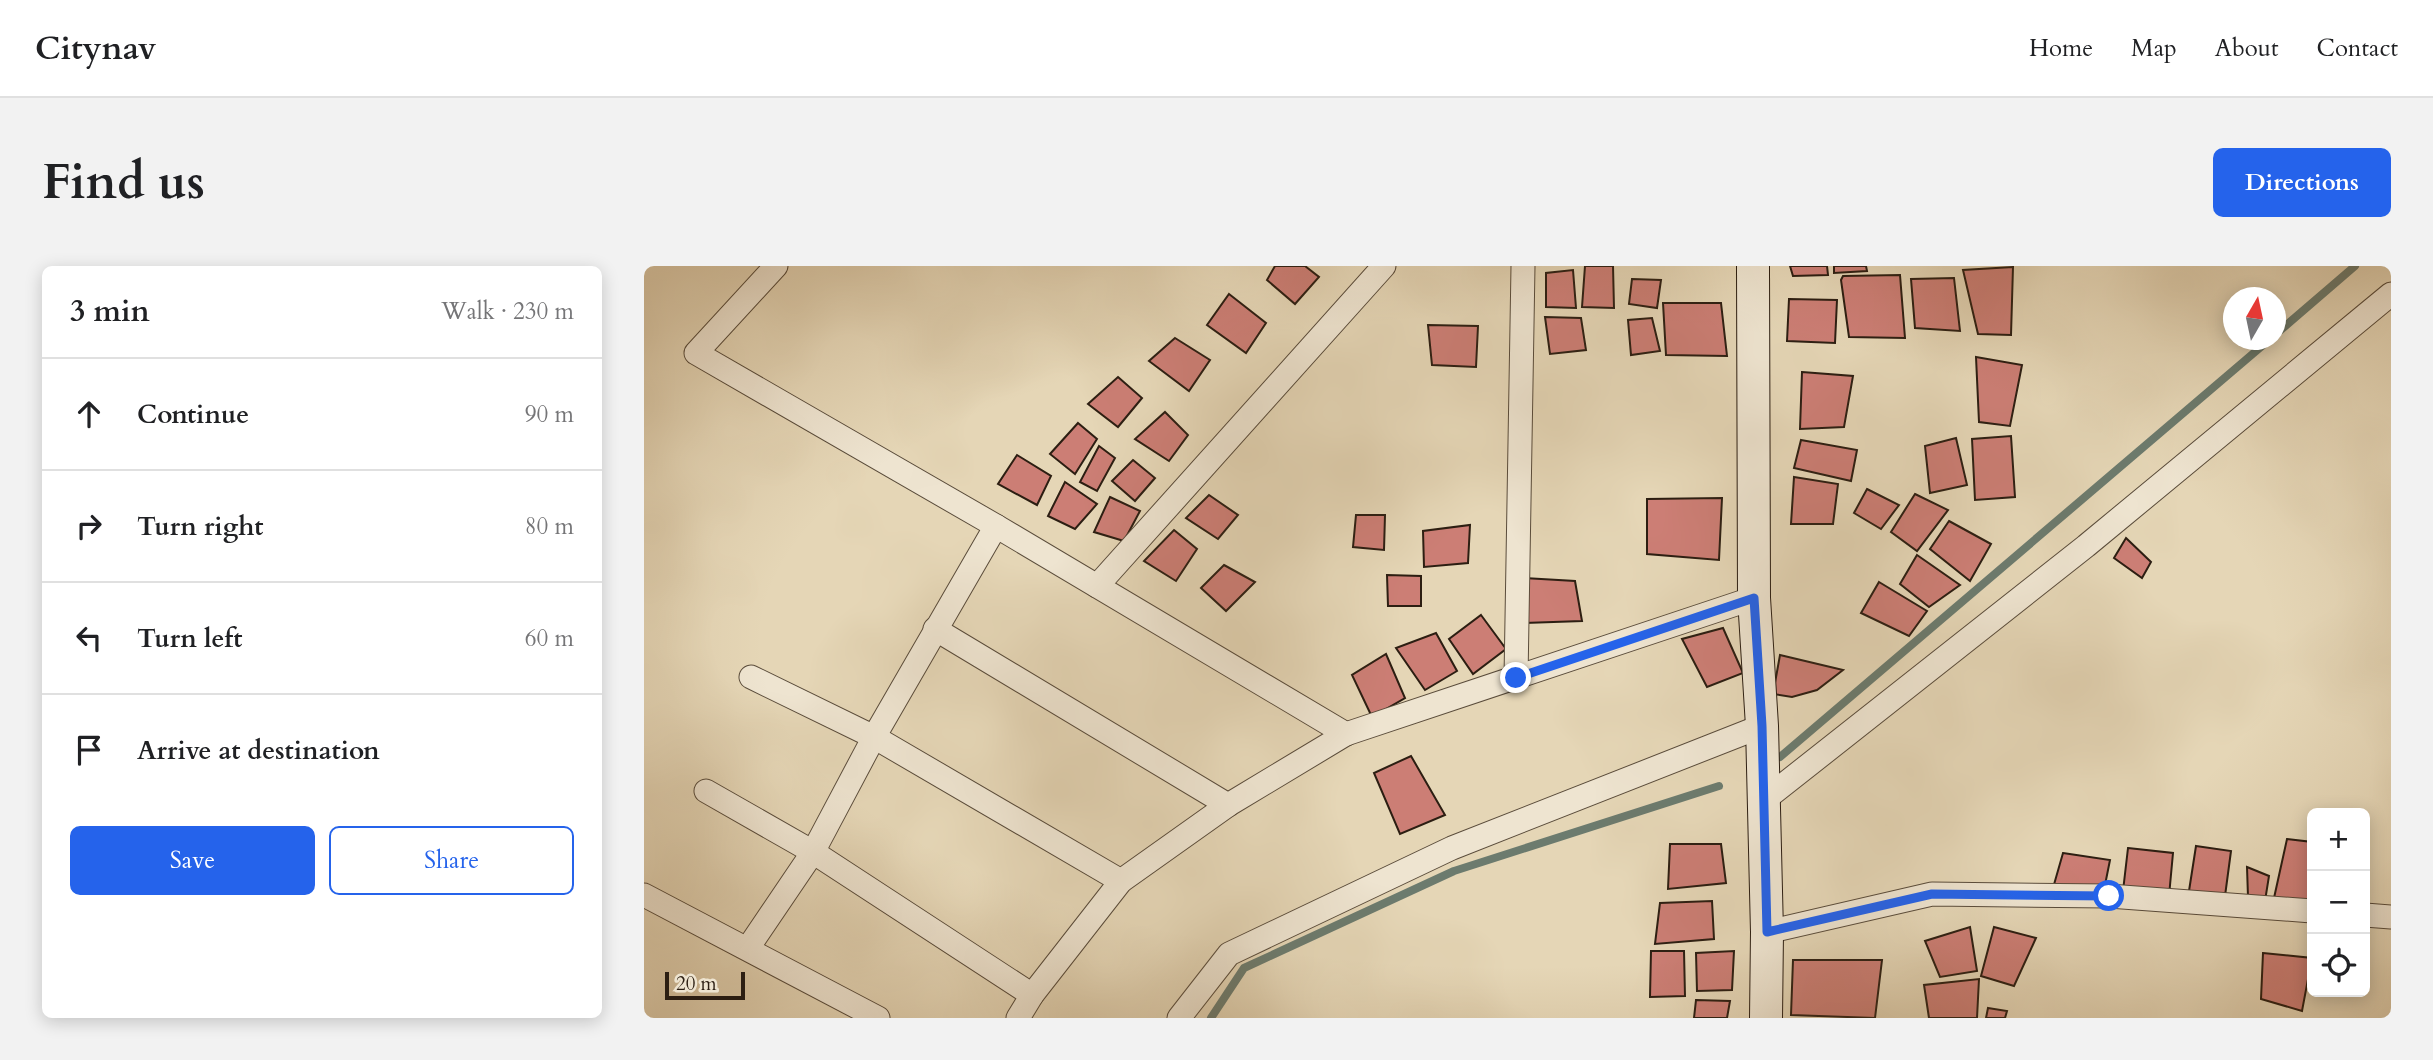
<!DOCTYPE html>
<meta charset="utf-8">
<style>
:root{--surface:#fff;--page:#f2f2f2;--text:#202124;--muted:#757577;--line:#e0e0e0;--accent:#2563eb}
body{margin:0;font-family:Cardo,serif;background:var(--page);color:var(--text)}
.controls{position:absolute;right:21px;bottom:21px;display:grid;overflow:hidden;border-radius:10px;box-shadow:0 4px 18px #0003}
.controls button{width:63px;height:63px;display:grid;place-items:center;padding:0;border:0;border-bottom:2px solid var(--line);background:var(--surface);color:var(--text);font:35px sans-serif}
.compass{position:absolute;left:1579px;top:21px;width:63px;height:63px;border-radius:50%;background:var(--surface);box-shadow:0 4px 18px #0003;rotate:9deg}
.scale{position:absolute;left:21px;bottom:18px;width:80px;box-sizing:border-box;padding-left:7px;border:4px solid #2c1e12;border-top:0;font-size:19px;line-height:24px;white-space:nowrap;color:#2c1e12;-webkit-text-stroke:5px #eee4d0;paint-order:stroke}
.stop{position:absolute;width:21px;height:21px;margin:-16px;border:5px solid #2563eb;border-radius:50%;background:#fff}
.stop.end{background:#2563eb;border-color:#fff;box-shadow:0 2px 7px #0008}
.list{margin:0;padding:0;list-style:none}
h2{display:flex;justify-content:space-between;align-items:center;height:91px;margin:0;padding:0 28px;font-size:30px}
h2 small{font-size:23px;font-weight:400;color:var(--muted)}
.list li{display:grid;grid-template-columns:46px 1fr auto;gap:21px;align-items:center;box-sizing:border-box;height:112px;padding:0 28px;border-top:2px solid var(--line)}
.list b{display:block;font-size:26px;white-space:nowrap}
.list em{font-size:23px;font-style:normal;color:var(--muted)}
.actions{display:flex;gap:14px;padding:21px 28px}
.actions a{flex:1;padding:16px 0;border:2px solid var(--accent);border-radius:10px;text-align:center;font-size:24px;color:var(--accent)}
.actions .main{background:var(--accent);color:#fff}
.icon{flex:none;width:38px;height:38px;fill:none;stroke:currentColor;stroke-width:2;stroke-linecap:round;stroke-linejoin:round}
.map{position:relative;flex:none;width:1747px;height:752px;overflow:hidden;border-radius:10px}
header{display:flex;align-items:center;gap:42px;box-sizing:border-box;height:98px;padding:0 35px;background:var(--surface);border-bottom:2px solid var(--line)}
header strong{font-size:33px}
nav{display:flex;gap:38px;margin-inline-start:auto;font-size:24px}
.intro{display:flex;align-items:center;justify-content:space-between;box-sizing:border-box;height:168px;padding:0 42px}
h1{margin:0;font-size:49px}
.button{padding:18px 32px;border-radius:10px;background:var(--accent);color:#fff;font-size:24px;font-weight:700}
main{display:flex;gap:42px;padding:0 42px}
aside{flex:1;background:var(--surface);border-radius:10px;box-shadow:0 4px 18px #0003}
.map>svg:first-child{display:block}
</style>
<header>
<strong>Citynav</strong>
<nav><a>Home</a><a>Map</a><a>About</a><a>Contact</a></nav>
</header>
<div class="intro"><h1>Find us</h1><a class="button">Directions</a></div>
<main>
<aside>
<h2>3 min<small>Walk · 230 m</small></h2>
<ul class="list">
<li><svg class="icon" aria-label="ahead" viewBox="0 0 24 24"><path d="M12 20V5M6 11l6-6 6 6"/></svg><div><b>Continue</b></div><em>90 m</em></li>
<li><svg class="icon" aria-label="right" viewBox="0 0 24 24"><path d="M7 20v-9h11M14 6l5 5-5 5"/></svg><div><b>Turn right</b></div><em>80 m</em></li>
<li><svg class="icon" aria-label="left" viewBox="0 0 24 24"><path d="M17 20v-9H6M10 6l-5 5 5 5"/></svg><div><b>Turn left</b></div><em>60 m</em></li>
<li><svg class="icon" aria-label="arrive" viewBox="0 0 24 24"><path d="M6 21V4h12l-3 4 3 4H6"/></svg><div><b>Arrive at destination</b></div></li>
</ul>
<div class="actions"><a class="main">Save</a><a>Share</a></div>
</aside>
<div class="map">
<svg width="1747" height="752" viewBox="0 0 1747 752">
<rect width="100%" height="100%" fill="#e5d6b6"/>
<filter id="stains"><feTurbulence type="fractalNoise" baseFrequency=".00286" numOctaves="4"/><feColorMatrix values="0 0 0 0 .2 0 0 0 0 .09 0 0 0 0 .02 0 0 0 .5 -.17"/></filter>
<radialGradient id="worn" r=".72"><stop offset=".6" stop-color="#630" stop-opacity="0"/><stop offset="1" stop-color="#630" stop-opacity=".3"/></radialGradient>
<g fill="none" stroke-linecap="round" stroke-linejoin="round">
<g stroke="#6c7b6e" stroke-width="8">
<path d="M 1632,68 L 1711,0"/>
<path d="M 1136,491 L 1625,74"/>
<path d="M 567,752 L 600,702 L 810,605 L 1075,520"/>
</g>
</g>
<g fill="#cc7e75" stroke="#2c1e12" stroke-width="2">
<path d="M 631,0 L 661,0 L 675,11 L 651,38 L 623,14 Z"/>
<path d="M 941,0 L 969,0 L 970,42 L 938,41 Z"/>
<path d="M 1146,0 L 1183,0 L 1184,9 L 1149,10 Z"/>
<path d="M 1190,0 L 1222,0 L 1223,5 L 1190,7 Z"/>
<path d="M 1369,1 L 1367,69 L 1334,68 L 1319,4 Z"/>
<path d="M 929,4 L 932,42 L 902,41 L 902,7 Z"/>
<path d="M 1256,9 L 1261,72 L 1205,71 L 1197,14 L 1199,10 Z"/>
<path d="M 1310,12 L 1316,65 L 1271,62 L 1267,13 Z"/>
<path d="M 988,13 L 1017,14 L 1013,42 L 985,38 Z"/>
<path d="M 585,28 L 622,57 L 602,87 L 563,59 Z"/>
<path d="M 1145,33 L 1193,34 L 1191,77 L 1143,75 Z"/>
<path d="M 1019,37 L 1077,37 L 1083,90 L 1022,89 Z"/>
<path d="M 901,51 L 937,52 L 942,84 L 906,88 Z"/>
<path d="M 1008,52 L 1016,85 L 987,89 L 984,54 Z"/>
<path d="M 784,59 L 834,60 L 832,101 L 788,99 Z"/>
<path d="M 531,72 L 566,94 L 545,125 L 505,95 Z"/>
<path d="M 1332,91 L 1378,99 L 1366,160 L 1335,156 Z"/>
<path d="M 1158,106 L 1209,110 L 1200,161 L 1156,163 Z"/>
<path d="M 474,111 L 498,132 L 474,161 L 444,138 Z"/>
<path d="M 521,146 L 544,169 L 525,195 L 491,173 Z"/>
<path d="M 434,157 L 453,173 L 431,208 L 406,188 Z"/>
<path d="M 1367,170 L 1371,231 L 1331,234 L 1328,173 Z"/>
<path d="M 1312,172 L 1323,219 L 1286,227 L 1281,180 Z"/>
<path d="M 1157,174 L 1213,184 L 1207,215 L 1150,202 Z"/>
<path d="M 455,180 L 471,192 L 453,225 L 436,216 Z"/>
<path d="M 373,189 L 407,210 L 393,239 L 354,218 Z"/>
<path d="M 489,194 L 511,212 L 491,235 L 468,215 Z"/>
<path d="M 1150,211 L 1194,218 L 1189,258 L 1147,258 Z"/>
<path d="M 421,216 L 453,238 L 431,263 L 404,250 Z"/>
<path d="M 1223,223 L 1255,239 L 1237,263 L 1210,247 Z"/>
<path d="M 1271,228 L 1304,244 L 1273,285 L 1247,266 Z"/>
<path d="M 565,229 L 594,249 L 574,273 L 542,252 Z"/>
<path d="M 466,231 L 496,245 L 480,275 L 450,266 Z"/>
<path d="M 1078,232 L 1075,294 L 1003,288 L 1003,233 Z"/>
<path d="M 712,249 L 741,249 L 740,284 L 709,281 Z"/>
<path d="M 1305,255 L 1347,278 L 1326,315 L 1286,283 Z"/>
<path d="M 826,259 L 824,297 L 780,301 L 779,265 Z"/>
<path d="M 530,264 L 553,283 L 532,315 L 500,295 Z"/>
<path d="M 1482,272 L 1507,296 L 1498,312 L 1470,292 Z"/>
<path d="M 1273,289 L 1316,319 L 1285,341 L 1256,318 Z"/>
<path d="M 580,299 L 611,316 L 582,345 L 557,322 Z"/>
<path d="M 743,309 L 777,310 L 777,340 L 744,340 Z"/>
<path d="M 880,312 L 931,315 L 938,355 L 880,357 Z"/>
<path d="M 1235,316 L 1283,345 L 1265,370 L 1217,347 Z"/>
<path d="M 837,349 L 862,383 L 829,408 L 805,373 Z"/>
<path d="M 1079,362 L 1099,407 L 1063,421 L 1038,373 Z"/>
<path d="M 792,367 L 813,405 L 781,424 L 752,382 Z"/>
<path d="M 742,388 L 761,432 L 728,451 L 708,409 Z"/>
<path d="M 1136,389 L 1199,404 L 1173,424 L 1148,431 L 1129,428 Z"/>
<path d="M 767,490 L 801,549 L 756,568 L 730,507 Z"/>
<path d="M 1643,573 L 1668,576 L 1668,638 L 1630,632 Z"/>
<path d="M 1026,578 L 1077,578 L 1082,617 L 1024,623 Z"/>
<path d="M 1552,580 L 1587,585 L 1581,630 L 1545,625 Z"/>
<path d="M 1484,582 L 1529,587 L 1525,630 L 1479,625 Z"/>
<path d="M 1419,587 L 1466,594 L 1460,624 L 1409,622 Z"/>
<path d="M 1603,601 L 1625,610 L 1621,635 L 1604,631 Z"/>
<path d="M 1068,635 L 1070,673 L 1011,678 L 1016,637 Z"/>
<path d="M 1326,661 L 1333,705 L 1296,711 L 1281,675 Z"/>
<path d="M 1350,661 L 1392,672 L 1370,720 L 1337,710 Z"/>
<path d="M 1007,685 L 1040,685 L 1041,730 L 1006,731 Z"/>
<path d="M 1090,685 L 1088,724 L 1053,725 L 1052,687 Z"/>
<path d="M 1619,687 L 1668,692 L 1658,745 L 1617,733 Z"/>
<path d="M 1149,694 L 1238,694 L 1231,752 L 1147,749 Z"/>
<path d="M 1335,713 L 1333,752 L 1285,752 L 1280,719 Z"/>
<path d="M 1052,734 L 1086,735 L 1083,752 L 1050,752 Z"/>
<path d="M 1344,742 L 1363,745 L 1361,752 L 1342,752 Z"/>
</g>
<g fill="none" stroke-linecap="round" stroke-linejoin="round">
<defs>
<g id="street">
<path d="M 132,0 L 52,87 L 352,260 L 702,468"/>
<path d="M 453,320 L 740,0"/>
<path d="M 291,363 L 584,539"/>
<path d="M 107,411 L 230,471 L 477,615"/>
<path d="M 872,412 L 879,0"/>
<path d="M 62,525 L 169,586 L 388,729"/>
<path d="M 1119,535 L 1442,280 L 1747,28"/>
<path d="M 0,629 L 234,752"/>
<path d="M 1721,649 L 1747,651"/>
<path d="M 1123,666 L 1288,628 L 1465,630 L 1668,645"/>
<path d="M 104,682 L 169,586 L 230,471 L 352,260"/>
<path d="M 374,752 L 388,729 L 477,615 L 584,539 L 702,468 L 1110,332"/>
<path d="M 535,752 L 585,688 L 808,582 L 1118,460"/>
</g>
<path id="secondary" d="M 1109,0 L 1110,332 L 1118,460 L 1123,666 L 1122,752"/>
</defs>
<use href="#street" stroke="#5a4c3b" stroke-width="25"/>
<use href="#secondary" stroke="#2c1e12" stroke-width="34"/>
<use href="#street" stroke="#eee4d0" stroke-width="23"/>
<use href="#secondary" stroke="#eee4d0" stroke-width="32"/>
</g>
<g fill="none" stroke-linecap="round" stroke-linejoin="round">
<path stroke="#2563eb" stroke-width="9" d="M 872,412 L 1110,332 L 1118,460 L 1123,666 L 1288,628 L 1465,630"/>
</g>
<rect width="100%" height="100%" filter="url(#stains)"/>
<rect width="100%" height="100%" fill="url(#worn)"/>
</svg>
<div class="controls">
<button>+</button>
<button>−</button>
<button><svg class="icon" aria-label="locate" viewBox="0 0 24 24"><circle cx="12" cy="12" r="6"/><path d="M12 2v4M12 18v4M2 12h4M18 12h4"/></svg></button>
</div>
<svg class="compass" viewBox="-18 -18 36 36"><path d="M0-13l5 13h-10z" fill="#e53935"/><path d="M0 13l5-13h-10z" fill="#757577"/></svg>
<div class="scale">20 m</div>
<div class="stop" style="left:1465px;top:630px"></div>
<div class="stop end" style="left:872px;top:412px"></div>
</div>
</main>
